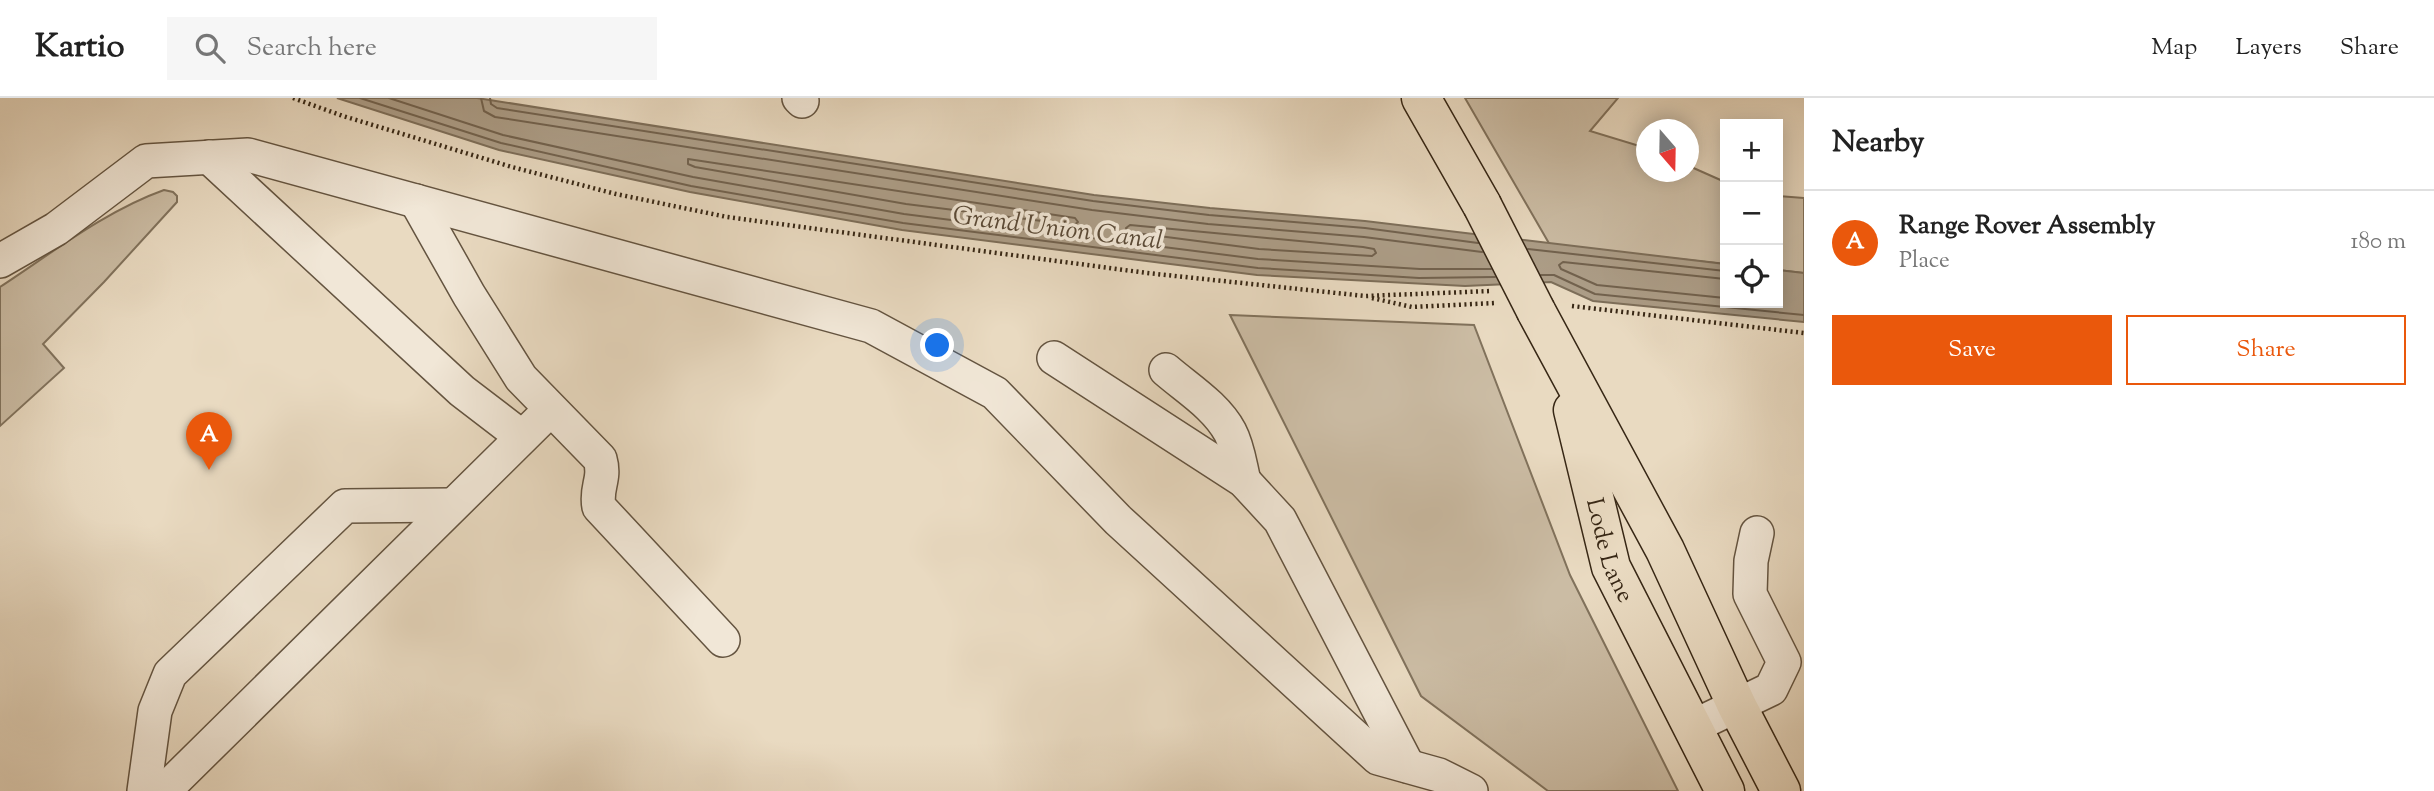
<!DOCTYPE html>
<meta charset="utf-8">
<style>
:root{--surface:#fff;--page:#f6f6f6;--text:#222;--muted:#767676;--line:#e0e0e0;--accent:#ea580c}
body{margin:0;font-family:"Sorts Mill Goudy",serif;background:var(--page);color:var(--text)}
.controls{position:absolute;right:21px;top:21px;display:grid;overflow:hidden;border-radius:0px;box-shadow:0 4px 18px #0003}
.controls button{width:63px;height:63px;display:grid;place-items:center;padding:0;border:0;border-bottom:2px solid var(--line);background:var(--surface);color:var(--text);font:35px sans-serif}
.compass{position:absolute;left:1636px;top:21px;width:63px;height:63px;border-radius:50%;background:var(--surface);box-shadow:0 4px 18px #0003;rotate:160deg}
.you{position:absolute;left:938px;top:248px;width:24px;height:24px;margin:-18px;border:5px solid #fff;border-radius:50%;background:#1a73e8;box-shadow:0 0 0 10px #1a73e833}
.badge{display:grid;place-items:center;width:46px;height:46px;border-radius:50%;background:var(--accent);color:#fff;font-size:23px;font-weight:700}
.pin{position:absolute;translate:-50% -58px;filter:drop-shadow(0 2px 4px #0008)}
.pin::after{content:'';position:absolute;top:37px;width:24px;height:21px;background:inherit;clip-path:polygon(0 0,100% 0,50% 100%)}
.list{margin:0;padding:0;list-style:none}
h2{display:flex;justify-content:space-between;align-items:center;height:91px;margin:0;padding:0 28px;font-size:30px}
h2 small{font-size:23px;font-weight:400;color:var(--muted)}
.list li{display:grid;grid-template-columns:46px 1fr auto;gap:21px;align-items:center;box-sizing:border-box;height:105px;padding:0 28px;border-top:2px solid var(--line)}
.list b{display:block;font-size:26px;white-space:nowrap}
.list p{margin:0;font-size:23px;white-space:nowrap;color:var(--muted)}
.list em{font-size:23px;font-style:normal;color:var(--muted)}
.actions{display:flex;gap:14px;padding:21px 28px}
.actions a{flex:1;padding:16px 0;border:2px solid var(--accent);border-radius:0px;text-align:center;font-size:24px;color:var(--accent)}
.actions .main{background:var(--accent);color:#fff}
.icon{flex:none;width:38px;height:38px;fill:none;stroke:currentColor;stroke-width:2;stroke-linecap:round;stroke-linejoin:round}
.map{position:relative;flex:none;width:1804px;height:693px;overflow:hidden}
header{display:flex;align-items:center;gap:42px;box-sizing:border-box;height:98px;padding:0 35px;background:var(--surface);border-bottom:2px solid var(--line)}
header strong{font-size:33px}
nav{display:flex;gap:38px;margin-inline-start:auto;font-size:24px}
.search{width:490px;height:63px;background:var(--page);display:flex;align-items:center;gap:18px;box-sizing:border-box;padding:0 24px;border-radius:0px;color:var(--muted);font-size:26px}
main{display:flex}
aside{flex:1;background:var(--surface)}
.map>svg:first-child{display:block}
</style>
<header>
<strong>Kartio</strong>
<div class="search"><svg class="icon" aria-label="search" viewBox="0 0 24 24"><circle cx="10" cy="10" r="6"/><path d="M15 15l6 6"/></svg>Search here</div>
<nav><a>Map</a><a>Layers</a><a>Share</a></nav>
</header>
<main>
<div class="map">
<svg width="1804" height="693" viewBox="0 0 1804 693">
<rect width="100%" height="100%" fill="#e9dac1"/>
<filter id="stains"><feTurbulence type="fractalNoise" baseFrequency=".00286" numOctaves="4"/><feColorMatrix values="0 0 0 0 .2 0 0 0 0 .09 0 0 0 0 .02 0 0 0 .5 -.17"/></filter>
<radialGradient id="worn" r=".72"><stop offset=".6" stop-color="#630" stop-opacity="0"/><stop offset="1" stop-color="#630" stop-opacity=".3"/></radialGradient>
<g fill="#cbbca4" stroke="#81725c" stroke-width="2">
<path d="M 1465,0 L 1618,0 L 1590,33 L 1646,50 L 1646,74 L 1688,74 L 1689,68 L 1725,84 L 1725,166 L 1550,147 Z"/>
<path d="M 164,92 L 173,94 L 177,98 L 177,104 L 104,184 L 43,246 L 64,270 L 0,328 L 0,189 C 52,155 105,113 164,92 Z"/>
<path d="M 1778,98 L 1804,100 L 1804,175 L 1778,172 Z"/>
<path d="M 1230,217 L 1474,227 L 1570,477 L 1678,693 L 1548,693 L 1421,598 Z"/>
</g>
<path fill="#ac9d87" stroke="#7d6e59" stroke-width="2" d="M 337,0 L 477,0 L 1094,97 L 1210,110 L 1365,123 L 1725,166 L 1725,205 L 1778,205 L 1778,172 L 1804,175 L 1804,224 L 1593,203 L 1551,184 L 1465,188 L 1257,177 L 902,132 L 690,94 L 499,52 Z"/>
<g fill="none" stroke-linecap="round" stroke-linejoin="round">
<g stroke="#72624e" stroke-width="2">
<path d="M 360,0 L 501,45 L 691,88 L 903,125 L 1258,170 L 1419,180 L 1495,179"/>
<path d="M 389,0 L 503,37 L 693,79 L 904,116 L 1258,161 L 1420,171 L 1491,171"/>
<path d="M 481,0 L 484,13 L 495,19 L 1092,112 L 1208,126 L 1364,139 L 1482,154"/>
<path d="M 490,0 L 491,6 L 497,10 L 1093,103 L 1209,117 L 1365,130 L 1478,145"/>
<path d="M 688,61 L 1075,120 L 1078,124 L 1074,127 L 906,106 L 695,69 L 688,66 Z"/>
<path d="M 1130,127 L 1363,149 L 1374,151 L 1376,155 L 1372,158 L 1259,151 L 1128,134 L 1126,130 Z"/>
<path d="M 1528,151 L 1725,173"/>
<path d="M 1541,177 L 1554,177 L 1595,196 L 1804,217"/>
<path d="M 1725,181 L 1563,164 L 1559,167 L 1561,171 L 1597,187 L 1725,200"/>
</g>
<defs>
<g id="minor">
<path d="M 799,0 L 802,3"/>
<path d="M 209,59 L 462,293 L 522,339"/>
<path d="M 416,103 L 469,197 L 521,280 L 600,361 C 606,382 595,389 599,409 L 723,542"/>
<path d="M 0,163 L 56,131 L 146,63 L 248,57 L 871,228 L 995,295 L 1118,422 L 1378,660 L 1439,677 L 1471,693"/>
<path d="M 1054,260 L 1244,383 L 1280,422 L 1408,668"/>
<path d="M 1166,272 C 1188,291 1216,308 1230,334 C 1238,349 1240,367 1244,383"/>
<path d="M 1692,629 L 1771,591 L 1784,564 L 1750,496 L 1751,463 L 1757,435"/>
<path d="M 144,693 L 155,613 L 170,576 L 345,408 L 451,407"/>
<path d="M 164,693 L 550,312"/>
</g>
<g id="major">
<path d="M 1421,0 L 1482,107"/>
<path d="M 1536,213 L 1665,452 L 1737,608 L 1781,693"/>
<path id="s1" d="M 1573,312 L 1611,469 L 1725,693"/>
</g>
</defs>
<use href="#minor" stroke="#645440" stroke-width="36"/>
<use href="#major" stroke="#372715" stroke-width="41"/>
<g stroke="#372715" stroke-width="4.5" stroke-dasharray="2 3.5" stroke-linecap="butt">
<path d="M 293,0 L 343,18 L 512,69 L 616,96 L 727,119 L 1147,175 L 1365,198 L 1491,193"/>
<path d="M 1372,200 L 1412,209 L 1495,205"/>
<path d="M 1572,208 L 1804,235"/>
</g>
<use href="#minor" stroke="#f1e7d7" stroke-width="33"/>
<use href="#major" stroke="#e9dac1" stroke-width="38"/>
<defs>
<path id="major-bridge" d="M 1482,107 L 1536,213"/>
</defs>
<use href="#major-bridge" stroke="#372715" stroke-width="41" stroke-linecap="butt"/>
<use href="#major-bridge" stroke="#e9dac1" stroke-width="38"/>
</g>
<g text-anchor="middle" stroke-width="7" stroke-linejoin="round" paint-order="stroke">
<g font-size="24" fill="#372715" stroke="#f1e7d7">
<text dy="8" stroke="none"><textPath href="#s1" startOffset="145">Lode Lane</textPath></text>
</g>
<g font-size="26" font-style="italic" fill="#5a4a37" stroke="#f1e7d7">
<text transform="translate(1058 129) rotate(7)" y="9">Grand Union Canal</text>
</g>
</g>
<rect width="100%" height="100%" filter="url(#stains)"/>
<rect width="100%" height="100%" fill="url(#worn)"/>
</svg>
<div class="controls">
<button>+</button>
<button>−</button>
<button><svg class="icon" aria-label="locate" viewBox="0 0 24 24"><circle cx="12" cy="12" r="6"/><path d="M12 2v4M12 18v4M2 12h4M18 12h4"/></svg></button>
</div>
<svg class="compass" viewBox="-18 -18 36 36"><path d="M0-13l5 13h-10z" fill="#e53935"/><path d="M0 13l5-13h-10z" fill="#767676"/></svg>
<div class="you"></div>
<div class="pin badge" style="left:209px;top:372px">A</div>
</div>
<aside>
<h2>Nearby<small></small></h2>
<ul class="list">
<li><span class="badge">A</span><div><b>Range Rover Assembly</b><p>Place</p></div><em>180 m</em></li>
</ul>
<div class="actions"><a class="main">Save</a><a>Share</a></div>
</aside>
</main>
